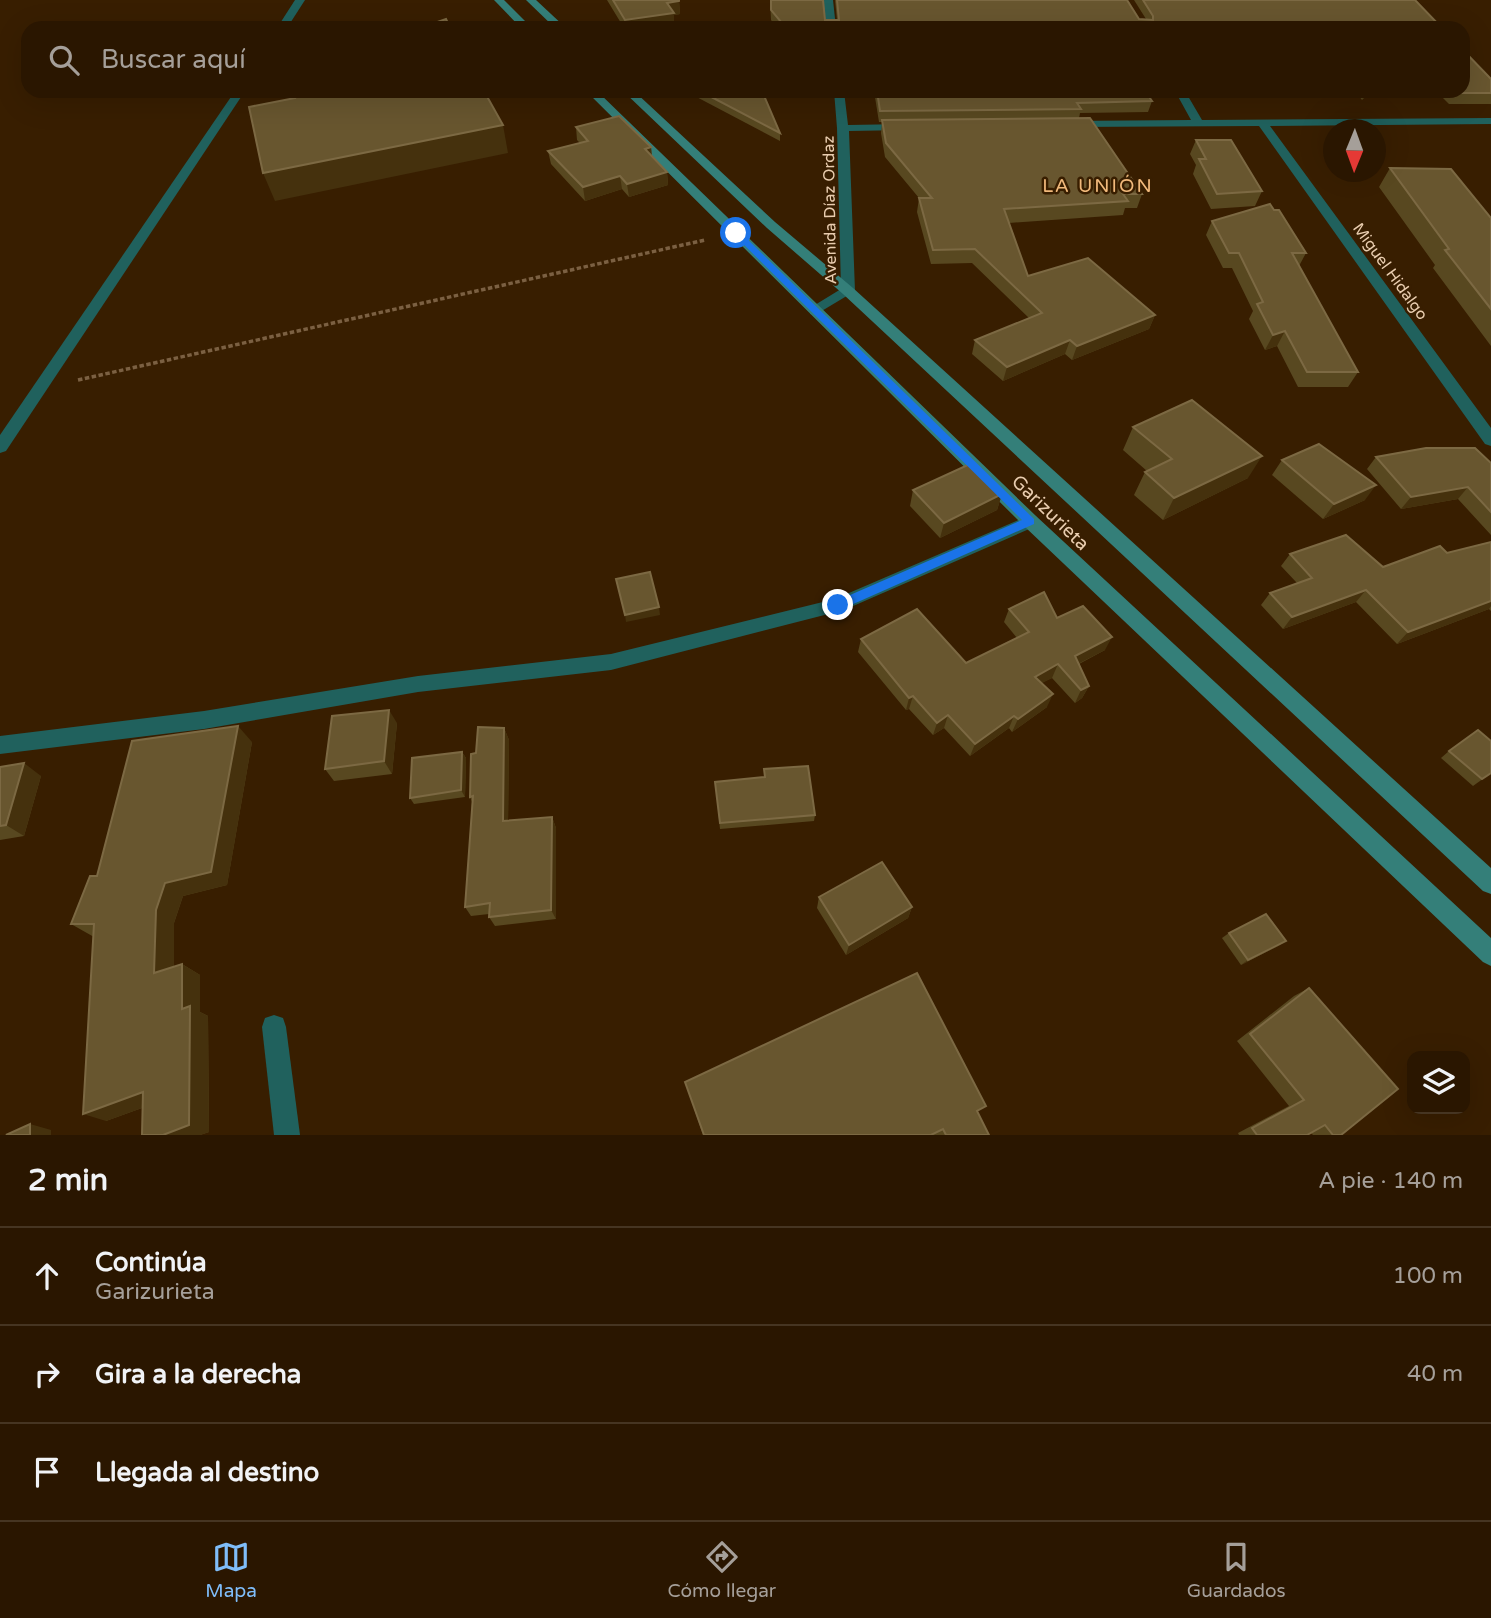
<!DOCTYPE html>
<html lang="es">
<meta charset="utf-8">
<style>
:root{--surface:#2a1600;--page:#36230f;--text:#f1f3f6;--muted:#a59f99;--line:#463522;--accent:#7fbdf9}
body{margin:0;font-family:"Varela Round",sans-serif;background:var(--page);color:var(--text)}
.controls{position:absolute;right:21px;bottom:21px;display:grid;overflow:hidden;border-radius:14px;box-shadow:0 7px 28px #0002}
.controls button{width:63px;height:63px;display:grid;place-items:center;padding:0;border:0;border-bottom:2px solid var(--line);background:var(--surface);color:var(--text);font:35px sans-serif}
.compass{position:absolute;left:1323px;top:119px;width:63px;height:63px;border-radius:50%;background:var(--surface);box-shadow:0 7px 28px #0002;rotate:181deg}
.stop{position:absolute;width:21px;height:21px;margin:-16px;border:5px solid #1a73e8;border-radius:50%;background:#fff}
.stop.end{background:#1a73e8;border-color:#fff;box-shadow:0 2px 7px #0008}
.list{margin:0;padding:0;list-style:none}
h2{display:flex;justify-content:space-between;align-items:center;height:91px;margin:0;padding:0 28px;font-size:30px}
h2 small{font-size:23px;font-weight:400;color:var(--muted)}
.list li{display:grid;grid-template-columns:46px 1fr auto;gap:21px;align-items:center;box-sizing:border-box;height:98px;padding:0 28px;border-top:2px solid var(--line)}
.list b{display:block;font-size:26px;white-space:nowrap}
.list p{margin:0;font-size:23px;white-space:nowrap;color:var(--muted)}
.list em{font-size:23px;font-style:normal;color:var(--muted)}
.icon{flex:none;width:38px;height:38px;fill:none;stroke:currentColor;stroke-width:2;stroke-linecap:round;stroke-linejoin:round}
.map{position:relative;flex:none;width:1491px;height:1135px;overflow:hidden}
.search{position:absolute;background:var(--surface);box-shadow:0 7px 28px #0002;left:21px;right:21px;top:21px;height:77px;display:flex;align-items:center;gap:18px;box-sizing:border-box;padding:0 24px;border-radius:21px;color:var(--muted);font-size:26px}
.sheet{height:385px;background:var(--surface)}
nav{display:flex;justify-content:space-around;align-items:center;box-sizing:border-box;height:98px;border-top:2px solid var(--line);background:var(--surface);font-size:19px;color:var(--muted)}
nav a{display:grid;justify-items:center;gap:4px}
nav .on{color:var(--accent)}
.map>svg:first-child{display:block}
</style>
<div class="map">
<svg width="1491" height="1135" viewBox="0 0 1491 1135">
<rect width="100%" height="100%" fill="#381e00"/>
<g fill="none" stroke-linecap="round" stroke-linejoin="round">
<path stroke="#7b6042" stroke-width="3.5" stroke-dasharray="4.5 2.5" stroke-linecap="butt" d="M 78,380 L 705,240"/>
<g fill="#20615d" fill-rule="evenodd">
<path d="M 295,0 L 305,0 L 287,28 L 277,28 Z"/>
<path d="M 823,0 L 833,0 L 836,28 L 826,28 Z"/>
<path d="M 235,91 L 245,91 L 6,451 L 0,453 L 0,435 Z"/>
<path d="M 834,91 L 844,91 L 848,125 L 906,124 L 912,127 L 906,130 L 849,131 L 855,291 L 815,315 L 810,314 L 810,308 L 841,289 L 837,128 Z"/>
<path d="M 1175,91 L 1185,91 L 1202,120 L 1491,118 L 1491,124 L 1270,126 L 1491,428 L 1491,446 L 1485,444 L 1259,126 L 1070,127 L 1064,124 L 1070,121 L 1191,120 Z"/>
<path d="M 1030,515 L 1036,516 L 1038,521 L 1036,526 L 844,610 L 611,670 L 418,692 L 204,729 L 0,754 L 0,736 L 204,711 L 418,676 L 611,654 L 835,599 Z"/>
<path d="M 274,1015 L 283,1018 L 286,1027 L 300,1135 L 274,1135 L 262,1027 L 265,1018 Z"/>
</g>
<g fill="#347f79" fill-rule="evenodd">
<path d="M 494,0 L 504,0 L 532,28 L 521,28 Z"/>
<path d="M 526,0 L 536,0 L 566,28 L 555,28 Z"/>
<path d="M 586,91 L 597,91 L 1036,516 L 1491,938 L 1491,966 L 1483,962 L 1024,526 Z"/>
<path d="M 623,91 L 634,91 L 775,222 L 853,288 L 1491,868 L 1491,894 L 1483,891 L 843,294 L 767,228 Z"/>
</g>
</g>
<g fill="#584820">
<path d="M 607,0 L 679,0 L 680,14 L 674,15 L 674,25 L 656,28 L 624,28 Z"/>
<path d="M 770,0 L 825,20 L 837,20 L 835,0 L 1127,0 L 1139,19 L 1146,19 L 1134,0 L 1415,0 L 1442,28 L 777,28 L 771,20 Z"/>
<path d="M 1491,79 L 1491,104 L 1449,104 L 1436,91 L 1463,91 Z"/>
<path d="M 689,91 L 762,91 L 780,133 L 780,141 L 689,93 Z"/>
<path d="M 874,91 L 1145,91 L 1152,101 L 1148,112 L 1080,113 L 1079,118 L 1142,194 L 1137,208 L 1125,208 L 1123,215 L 1009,223 L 1028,276 L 1155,315 L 1149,329 L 1072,360 L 1065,354 L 1003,381 L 972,354 L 975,340 L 1029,318 L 972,263 L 931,264 L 917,212 L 919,198 L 885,157 L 881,133 L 882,122 L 879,122 Z"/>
<path d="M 1355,91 L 1373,91 L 1362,100 Z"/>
<path d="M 576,127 L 651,147 L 652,156 L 667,172 L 668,185 L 629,197 L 622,189 L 585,201 L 551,164 L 548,151 L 580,143 L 577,140 Z"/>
<path d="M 1196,140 L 1262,191 L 1255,206 L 1211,209 L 1193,174 L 1196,165 L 1190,154 Z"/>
<path d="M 1390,168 L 1491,218 L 1491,346 L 1433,268 L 1435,265 L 1379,187 Z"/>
<path d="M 1274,210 L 1306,253 L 1299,266 L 1358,372 L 1348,387 L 1298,387 L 1277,346 L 1265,350 L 1249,319 L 1253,311 L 1232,268 L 1223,268 L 1206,235 L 1212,221 Z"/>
<path d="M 1133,427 L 1248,478 L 1163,520 L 1134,495 L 1145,472 L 1147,471 L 1123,450 Z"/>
<path d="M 1376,457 L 1491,463 L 1491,535 L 1458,499 L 1401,509 L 1367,469 Z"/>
<path d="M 1282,460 L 1365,500 L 1323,519 L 1272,475 Z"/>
<path d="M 913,490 L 1002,494 L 997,510 L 940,538 L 910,506 Z"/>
<path d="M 1491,542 L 1491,611 L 1489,609 L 1397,644 L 1356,602 L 1283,629 L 1261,605 L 1270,593 L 1297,583 L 1281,566 L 1290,554 L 1383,567 L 1447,553 Z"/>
<path d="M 1009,609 L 1057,618 L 1105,650 L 1079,664 L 1089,686 L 1082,698 L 1075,703 L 1052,678 L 1041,683 L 1047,707 L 1012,732 L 1009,728 L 970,756 L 944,728 L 933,735 L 909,709 L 906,710 L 858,652 L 861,639 L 966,663 L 1017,638 L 1004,622 Z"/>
<path d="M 397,723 L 392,774 L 334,781 L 325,769 Z"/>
<path d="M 504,728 L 509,740 L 508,821 L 552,817 L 556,828 L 556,919 L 495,926 L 489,917 L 489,914 L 471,916 L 465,907 L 472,802 L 470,797 L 476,753 Z"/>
<path d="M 252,742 L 227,885 L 183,896 L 174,923 L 174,967 L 182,964 L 200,975 L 200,1012 L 208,1016 L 209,1132 L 200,1135 L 142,1135 L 142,1108 L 106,1121 L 94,937 L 71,924 L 97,876 Z"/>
<path d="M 1449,751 L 1491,773 L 1473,786 L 1441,758 Z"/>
<path d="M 462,752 L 466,758 L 465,797 L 414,804 L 410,798 Z"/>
<path d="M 0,767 L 41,776 L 24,836 L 0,840 Z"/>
<path d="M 764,769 L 815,815 L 814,821 L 720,829 L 715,782 L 764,777 Z"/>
<path d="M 819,897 L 912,907 L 908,918 L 846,955 L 817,908 Z"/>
<path d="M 1229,933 L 1286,941 L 1278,946 L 1241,965 L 1222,938 Z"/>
<path d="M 1309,988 L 1341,1135 L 1313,1135 L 1311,1133 L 1307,1135 L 1239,1135 L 1238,1133 L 1289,1106 L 1237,1041 L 1294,996 Z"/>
<path d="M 685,1082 L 978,1113 L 989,1135 L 703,1135 Z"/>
</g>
<g fill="#45310d">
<path d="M 679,1 L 680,14 L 674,15 L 674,25 L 656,28 L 626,28 L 625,20 L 667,3 Z"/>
<path d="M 1367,91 L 1373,91 L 1362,100 Z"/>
<path d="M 503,125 L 508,153 L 275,201 L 263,173 Z"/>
<path d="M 651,147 L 652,160 L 645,149 Z"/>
<path d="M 667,172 L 668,185 L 629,197 L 627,184 Z"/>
<path d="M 620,176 L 622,189 L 585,201 L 583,187 Z"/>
<path d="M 1155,315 L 1149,329 L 1072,360 L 1077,346 Z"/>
<path d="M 1285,331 L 1277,346 L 1265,350 L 1273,335 Z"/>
<path d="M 1070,340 L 1065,354 L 1003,381 L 1007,367 Z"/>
<path d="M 1262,456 L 1248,478 L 1163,520 L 1174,498 Z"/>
<path d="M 1376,485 L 1365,500 L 1323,519 L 1334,504 Z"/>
<path d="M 1468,487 L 1458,499 L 1401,509 L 1411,497 Z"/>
<path d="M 1002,494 L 997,510 L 940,538 L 944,523 Z"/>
<path d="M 1366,590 L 1356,602 L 1283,629 L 1292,617 Z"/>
<path d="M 1491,601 L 1491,606 L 1489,609 L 1397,644 L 1408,632 Z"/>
<path d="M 659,607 L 660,615 L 626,622 L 625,615 Z"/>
<path d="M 1112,637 L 1105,650 L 1068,669 L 1075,656 Z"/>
<path d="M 1058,664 L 1052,678 L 1029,690 L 1035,677 Z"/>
<path d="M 1089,686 L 1082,698 L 1075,703 L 1081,690 Z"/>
<path d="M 1053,694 L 1047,707 L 1012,732 L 1018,719 Z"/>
<path d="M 913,696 L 909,709 L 906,710 L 909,698 Z"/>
<path d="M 389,710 L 397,723 L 392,774 L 384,761 Z"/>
<path d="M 948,715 L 944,728 L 933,735 L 937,723 Z"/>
<path d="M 1014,716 L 1009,728 L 970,756 L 975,744 Z"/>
<path d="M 238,726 L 252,742 L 227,885 L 183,896 L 174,923 L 174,984 L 154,973 L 156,910 L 165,883 Z"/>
<path d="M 504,728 L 509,740 L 508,832 L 503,821 Z"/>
<path d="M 462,752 L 466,758 L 465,797 L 461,790 Z"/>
<path d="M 24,763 L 41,776 L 24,836 L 6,825 Z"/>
<path d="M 552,817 L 556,828 L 556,919 L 551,910 Z"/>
<path d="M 912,907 L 908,918 L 846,955 L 849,945 Z"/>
<path d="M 1286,941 L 1278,946 L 1241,965 L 1248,960 Z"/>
<path d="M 182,964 L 200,975 L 200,1012 L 208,1016 L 209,1132 L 200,1135 L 163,1135 L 182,1009 Z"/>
<path d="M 143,1092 L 164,1100 L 106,1121 L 83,1114 Z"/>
<path d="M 30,1124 L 51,1130 L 51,1135 L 30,1135 Z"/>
</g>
<g fill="#68562f" stroke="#7c6943" stroke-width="2">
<path d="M 613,0 L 679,0 L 679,1 L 667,3 L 674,13 L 625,20 Z"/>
<path d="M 771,0 L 823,0 L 825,20 L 839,20 L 837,0 L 1127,0 L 1139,19 L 1153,20 L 1153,16 L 1143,0 L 1415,0 L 1442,28 L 786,28 L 771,10 Z"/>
<path d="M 446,19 L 450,28 L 420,28 Z"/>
<path d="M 1463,50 L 1491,79 L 1491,93 L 1455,93 L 1453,91 L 1463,91 Z"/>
<path d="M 302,91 L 484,91 L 503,125 L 263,173 L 249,107 L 295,98 L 293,93 Z"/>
<path d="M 700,91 L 762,91 L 780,133 Z"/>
<path d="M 877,91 L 1145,91 L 1152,101 L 1077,103 L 1081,109 L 880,111 Z"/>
<path d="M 619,116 L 651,147 L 645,149 L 667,172 L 627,184 L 620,176 L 583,187 L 548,151 L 588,141 L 576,127 Z"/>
<path d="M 1090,118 L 1142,194 L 1123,194 L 1128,201 L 1004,209 L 1028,276 L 1088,258 L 1155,315 L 1077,346 L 1070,340 L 1007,367 L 975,340 L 1042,313 L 975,249 L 933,250 L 919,198 L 932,198 L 886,143 L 882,120 Z"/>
<path d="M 1196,140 L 1231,140 L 1262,191 L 1217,194 L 1199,159 L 1206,159 Z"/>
<path d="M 1390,168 L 1451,169 L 1491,218 L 1491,309 L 1445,250 L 1449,249 Z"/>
<path d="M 1270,204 L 1274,210 L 1279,210 L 1306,253 L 1292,253 L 1358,372 L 1307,372 L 1285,331 L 1273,335 L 1257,304 L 1263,302 L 1239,253 L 1229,253 L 1212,221 Z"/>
<path d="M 1192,400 L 1262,456 L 1174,498 L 1145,472 L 1172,459 L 1133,427 Z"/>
<path d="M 1319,444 L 1376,485 L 1334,504 L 1282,460 Z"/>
<path d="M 1426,448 L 1475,448 L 1491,463 L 1491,512 L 1468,487 L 1411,497 L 1376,457 Z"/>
<path d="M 970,464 L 1002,494 L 944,523 L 913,490 Z"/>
<path d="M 1346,535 L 1383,567 L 1440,546 L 1447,553 L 1491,542 L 1491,601 L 1408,632 L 1366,590 L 1292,617 L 1270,593 L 1312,578 L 1290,554 Z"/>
<path d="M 650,572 L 659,607 L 625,615 L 616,579 Z"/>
<path d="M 1044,592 L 1057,618 L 1083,606 L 1112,637 L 1075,656 L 1089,686 L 1081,690 L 1058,664 L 1035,677 L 1053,694 L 1018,719 L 1014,716 L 975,744 L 948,715 L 937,723 L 913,696 L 909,698 L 861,639 L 917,609 L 966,663 L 1029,632 L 1009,609 Z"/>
<path d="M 389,710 L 384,761 L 325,769 L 332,716 Z"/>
<path d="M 238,726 L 211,872 L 165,883 L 156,910 L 154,973 L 182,964 L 182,1009 L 190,1006 L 189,1125 L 163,1135 L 142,1135 L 143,1092 L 83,1114 L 94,924 L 71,924 L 90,876 L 97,876 L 132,741 Z"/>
<path d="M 478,727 L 504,728 L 503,821 L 552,817 L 551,910 L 489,917 L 490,903 L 465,907 L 473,796 L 470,797 L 471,754 L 476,753 Z"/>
<path d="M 1478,730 L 1491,741 L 1491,773 L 1482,779 L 1449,751 Z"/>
<path d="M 462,752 L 461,790 L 410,798 L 412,758 Z"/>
<path d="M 24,763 L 6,825 L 0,826 L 0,767 Z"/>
<path d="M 808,766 L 815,815 L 720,823 L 715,782 L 765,777 L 764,769 Z"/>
<path d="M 882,862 L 912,907 L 849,945 L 819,897 Z"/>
<path d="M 1266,914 L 1286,941 L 1248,960 L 1229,933 Z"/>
<path d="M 917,973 L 986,1106 L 977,1111 L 989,1135 L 946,1135 L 943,1129 L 931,1135 L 704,1135 L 685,1082 Z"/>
<path d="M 1309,988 L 1398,1089 L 1341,1135 L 1333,1135 L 1325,1125 L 1307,1135 L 1257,1135 L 1252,1128 L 1304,1100 L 1250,1034 Z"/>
<path d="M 30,1124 L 30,1135 L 6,1135 Z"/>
</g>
<path fill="#1a73e8" d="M 733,231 L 739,231 L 1034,519 L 1034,524 L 842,609 L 834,609 L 834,602 L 1022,520 L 733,234 Z"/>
<g text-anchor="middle" stroke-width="5" stroke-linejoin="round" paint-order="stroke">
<g font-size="16" fill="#e9cdaf" stroke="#381e00">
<text transform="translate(829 210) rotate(-91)" y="6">Avenida Díaz Ordaz</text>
<text transform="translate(1391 271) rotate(54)" y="6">Miguel Hidalgo</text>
</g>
<g font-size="19" letter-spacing="2" fill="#f1b97b" stroke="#381e00">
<text x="1098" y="192">LA UNIÓN</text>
</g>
<g font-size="19" fill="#e9cdaf" stroke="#381e00">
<text transform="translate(1051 512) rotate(44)" y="7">Garizurieta</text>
</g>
</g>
</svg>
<div class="controls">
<button><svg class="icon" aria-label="layers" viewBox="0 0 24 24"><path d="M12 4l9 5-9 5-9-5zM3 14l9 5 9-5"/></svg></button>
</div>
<svg class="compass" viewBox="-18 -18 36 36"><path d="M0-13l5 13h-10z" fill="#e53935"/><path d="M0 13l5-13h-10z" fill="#a59f99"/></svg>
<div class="stop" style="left:736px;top:233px"></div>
<div class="stop end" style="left:838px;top:605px"></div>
<div class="search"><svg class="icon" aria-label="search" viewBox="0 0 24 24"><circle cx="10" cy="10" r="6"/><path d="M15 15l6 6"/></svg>Buscar aquí</div>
</div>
<section class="sheet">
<h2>2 min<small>A pie · 140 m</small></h2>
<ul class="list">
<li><svg class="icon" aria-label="ahead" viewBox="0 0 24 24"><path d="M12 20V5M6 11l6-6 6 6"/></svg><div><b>Continúa</b><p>Garizurieta</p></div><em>100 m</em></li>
<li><svg class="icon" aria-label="right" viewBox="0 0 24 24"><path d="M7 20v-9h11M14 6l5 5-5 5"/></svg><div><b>Gira a la derecha</b></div><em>40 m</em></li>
<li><svg class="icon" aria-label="arrive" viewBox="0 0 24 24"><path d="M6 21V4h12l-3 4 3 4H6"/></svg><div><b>Llegada al destino</b></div></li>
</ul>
</section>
<nav>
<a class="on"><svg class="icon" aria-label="map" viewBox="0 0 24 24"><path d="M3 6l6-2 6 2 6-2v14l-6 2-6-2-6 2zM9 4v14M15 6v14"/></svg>Mapa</a>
<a><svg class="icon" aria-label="directions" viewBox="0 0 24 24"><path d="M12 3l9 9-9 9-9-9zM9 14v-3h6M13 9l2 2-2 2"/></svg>Cómo llegar</a>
<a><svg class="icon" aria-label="saved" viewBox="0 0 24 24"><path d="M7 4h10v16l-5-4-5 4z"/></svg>Guardados</a>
</nav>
